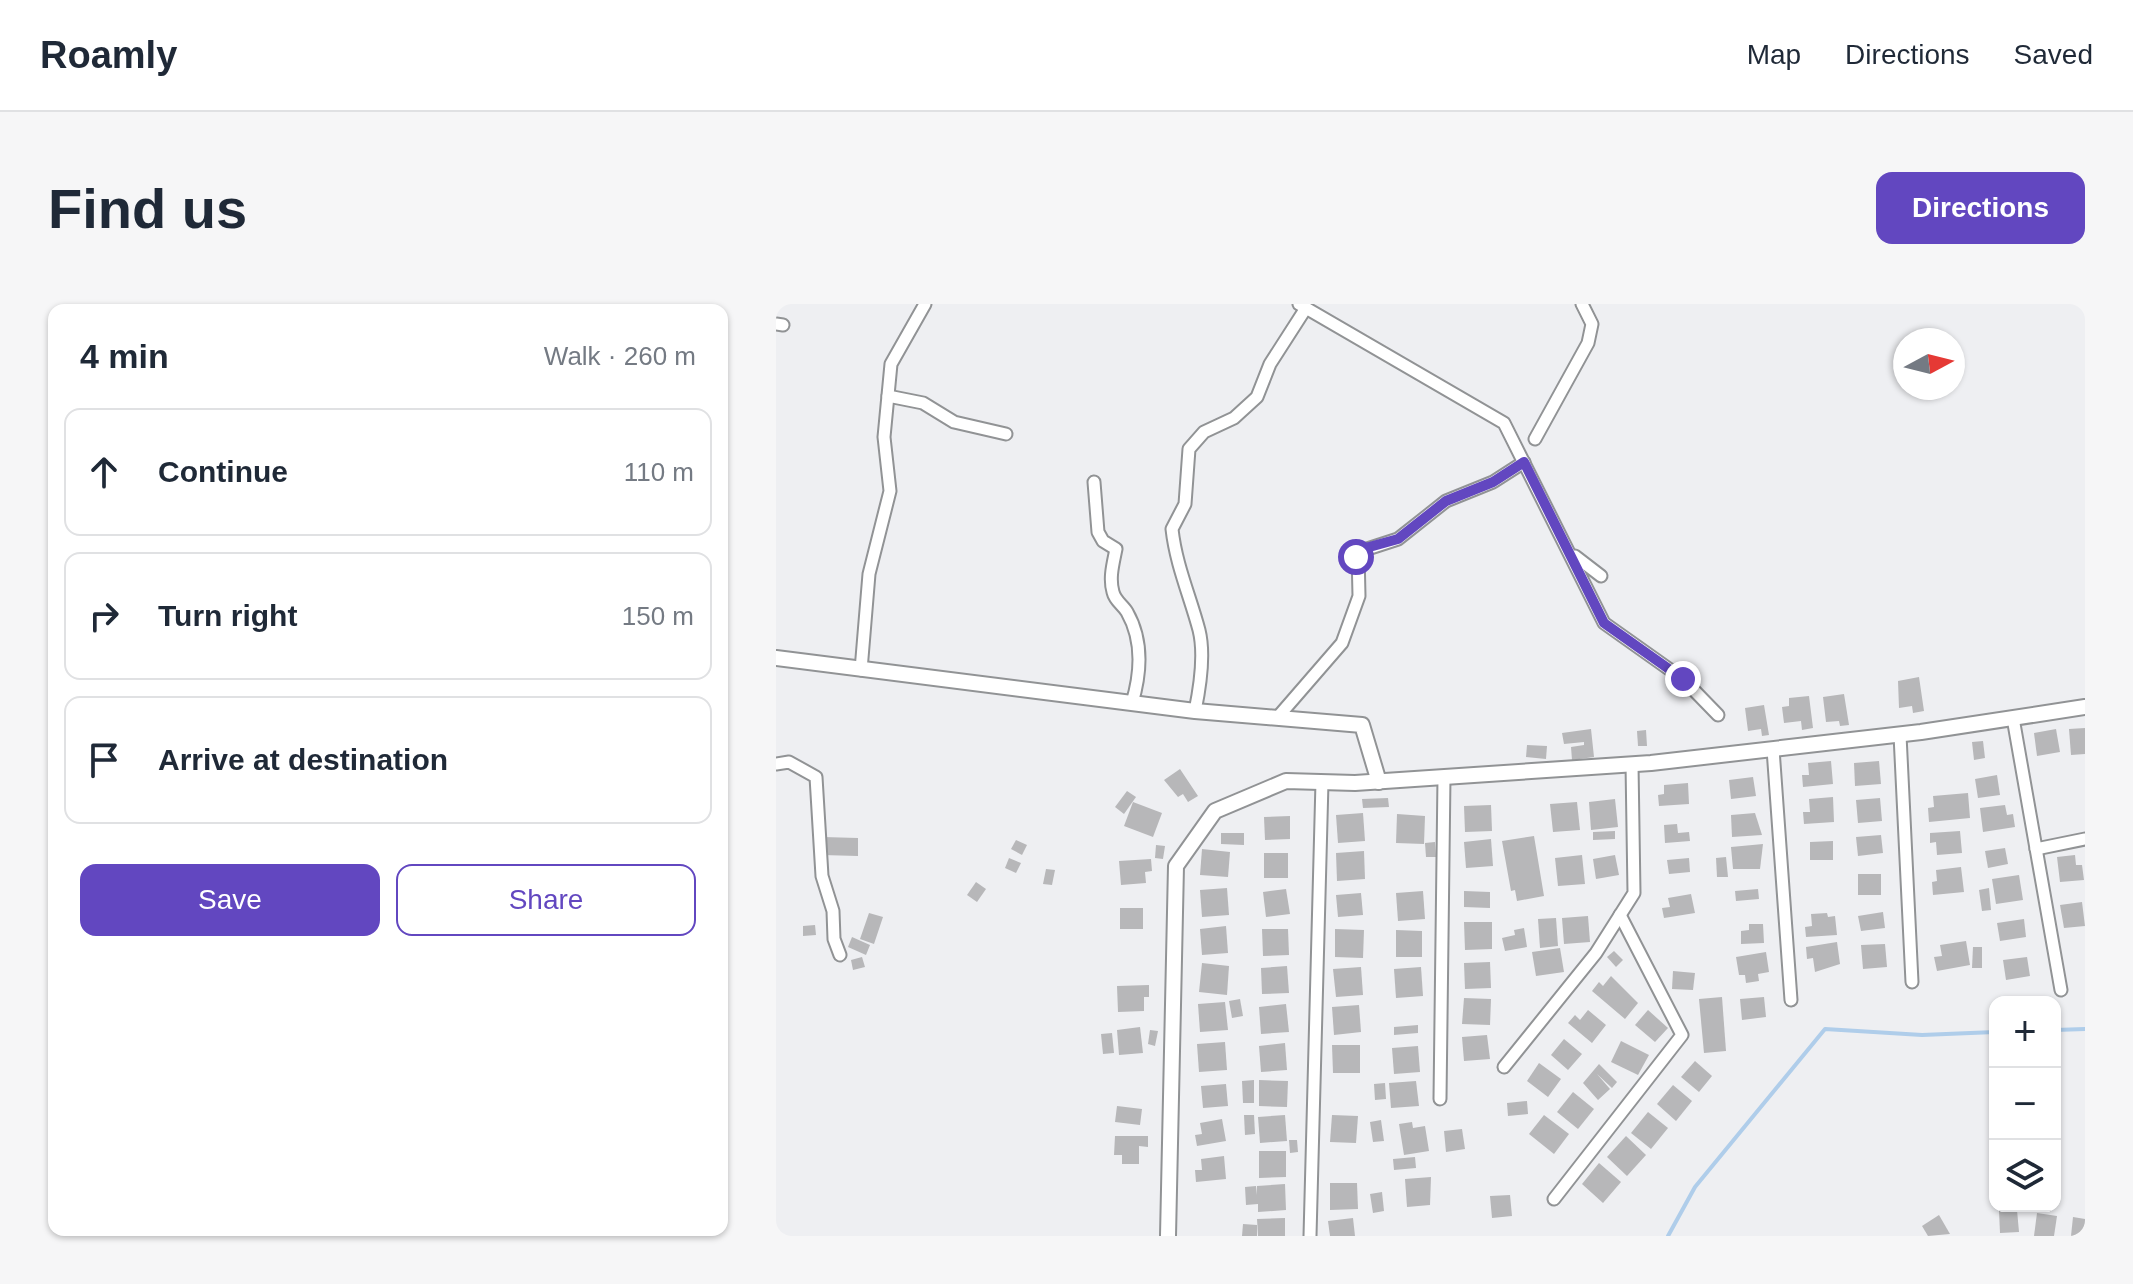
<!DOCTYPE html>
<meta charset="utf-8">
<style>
:root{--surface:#fff;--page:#f6f6f7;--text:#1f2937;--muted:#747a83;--line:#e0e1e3;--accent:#6247c0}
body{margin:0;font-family:Arial,sans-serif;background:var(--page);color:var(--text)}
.controls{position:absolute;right:24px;bottom:24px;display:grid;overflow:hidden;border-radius:16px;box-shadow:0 2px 6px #0004}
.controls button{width:72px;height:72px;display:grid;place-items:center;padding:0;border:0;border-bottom:2px solid var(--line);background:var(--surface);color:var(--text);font:40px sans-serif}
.compass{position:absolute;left:1117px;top:24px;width:72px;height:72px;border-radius:50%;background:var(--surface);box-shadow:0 2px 6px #0004;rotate:83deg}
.stop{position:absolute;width:24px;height:24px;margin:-18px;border:6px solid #6247c0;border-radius:50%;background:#fff}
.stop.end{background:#6247c0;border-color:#fff;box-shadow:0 2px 8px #0008}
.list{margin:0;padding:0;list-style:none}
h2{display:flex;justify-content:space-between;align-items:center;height:104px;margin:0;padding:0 32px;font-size:34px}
h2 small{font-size:26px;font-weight:400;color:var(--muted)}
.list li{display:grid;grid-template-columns:52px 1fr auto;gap:24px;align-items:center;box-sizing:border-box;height:128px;margin:0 16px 16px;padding:0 16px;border:2px solid var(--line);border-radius:16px}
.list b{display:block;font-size:30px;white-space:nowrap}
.list em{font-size:26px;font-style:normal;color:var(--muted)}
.actions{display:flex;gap:16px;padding:24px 32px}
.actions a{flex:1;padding:18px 0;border:2px solid var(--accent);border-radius:16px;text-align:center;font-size:28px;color:var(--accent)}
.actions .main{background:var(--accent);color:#fff}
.icon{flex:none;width:44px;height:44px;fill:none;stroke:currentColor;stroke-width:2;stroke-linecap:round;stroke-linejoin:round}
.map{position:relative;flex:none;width:1309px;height:932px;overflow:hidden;border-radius:16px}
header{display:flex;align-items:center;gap:48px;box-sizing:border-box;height:112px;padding:0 40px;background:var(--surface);border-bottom:2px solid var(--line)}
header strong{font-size:38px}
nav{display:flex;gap:44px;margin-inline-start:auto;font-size:28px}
.intro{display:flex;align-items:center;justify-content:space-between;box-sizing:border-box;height:192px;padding:0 48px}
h1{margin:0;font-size:56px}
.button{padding:20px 36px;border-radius:16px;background:var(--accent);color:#fff;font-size:28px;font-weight:700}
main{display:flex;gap:48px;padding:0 48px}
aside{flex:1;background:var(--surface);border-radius:16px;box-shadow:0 2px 6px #0004}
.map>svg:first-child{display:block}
</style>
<header>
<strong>Roamly</strong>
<nav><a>Map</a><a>Directions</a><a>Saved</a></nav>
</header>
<div class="intro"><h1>Find us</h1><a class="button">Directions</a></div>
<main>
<aside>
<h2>4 min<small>Walk · 260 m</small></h2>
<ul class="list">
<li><svg class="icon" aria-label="ahead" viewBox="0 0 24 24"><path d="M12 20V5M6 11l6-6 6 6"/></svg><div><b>Continue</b></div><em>110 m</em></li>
<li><svg class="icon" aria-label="right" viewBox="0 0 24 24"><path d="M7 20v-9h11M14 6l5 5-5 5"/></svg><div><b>Turn right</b></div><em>150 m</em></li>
<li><svg class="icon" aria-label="arrive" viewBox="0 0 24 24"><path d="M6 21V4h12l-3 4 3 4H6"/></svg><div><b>Arrive at destination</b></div></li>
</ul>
<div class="actions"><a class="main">Save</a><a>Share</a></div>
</aside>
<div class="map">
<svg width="1309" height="932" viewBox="0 0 1309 932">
<rect width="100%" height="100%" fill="#eeeff2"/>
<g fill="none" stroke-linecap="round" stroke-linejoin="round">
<g stroke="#afcdea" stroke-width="4">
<path d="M 1279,726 L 1309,725"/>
<path d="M 892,932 L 919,883 L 1049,725 L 1146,731 L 1219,728"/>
</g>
</g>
<g fill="#b7b7b9">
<path d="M 1143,373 L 1148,407 L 1137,409 L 1136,402 L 1123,404 L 1122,377 Z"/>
<path d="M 1068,390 L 1073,421 L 1064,422 L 1063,417 L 1050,418 L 1047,393 Z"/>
<path d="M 1033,392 L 1037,424 L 1026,426 L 1025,417 L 1008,419 L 1006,403 L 1013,402 L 1013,394 Z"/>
<path d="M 988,401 L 993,431 L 986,432 L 985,425 L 972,427 L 969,404 Z"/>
<path d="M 1309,424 L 1309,450 L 1295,451 L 1293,425 Z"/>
<path d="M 815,425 L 818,453 L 796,456 L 795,443 L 808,441 L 808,438 L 788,440 L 786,429 Z"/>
<path d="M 1280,425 L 1284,448 L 1261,452 L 1258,429 Z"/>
<path d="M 870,426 L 871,442 L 862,442 L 861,427 Z"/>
<path d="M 1207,437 L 1209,454 L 1198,456 L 1196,438 Z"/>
<path d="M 751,441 L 771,442 L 770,455 L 750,453 Z"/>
<path d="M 1055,457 L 1057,480 L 1027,483 L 1026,471 L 1033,471 L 1032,459 Z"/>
<path d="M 1103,457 L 1105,480 L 1079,482 L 1078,459 Z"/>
<path d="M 404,465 L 422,492 L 412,498 L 407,490 L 402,493 L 388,476 Z"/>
<path d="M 1221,471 L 1224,491 L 1202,494 L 1199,475 Z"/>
<path d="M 977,473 L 980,492 L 955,495 L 953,476 Z"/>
<path d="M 912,479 L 913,500 L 883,502 L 882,491 L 888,490 L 888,481 Z"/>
<path d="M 351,487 L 360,493 L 348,510 L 339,503 Z"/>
<path d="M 1192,489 L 1194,514 L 1153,518 L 1152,504 L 1158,503 L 1157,492 Z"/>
<path d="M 1057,493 L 1058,518 L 1028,520 L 1027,508 L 1034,508 L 1033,495 Z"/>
<path d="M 612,494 L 613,503 L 587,504 L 586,495 Z"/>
<path d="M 1104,494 L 1106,517 L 1082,519 L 1080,496 Z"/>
<path d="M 839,495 L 842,523 L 815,526 L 813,498 Z"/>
<path d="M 357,498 L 386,509 L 377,533 L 348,522 Z"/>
<path d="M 801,498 L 804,526 L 777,528 L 774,500 Z"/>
<path d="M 715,501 L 716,527 L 689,528 L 688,502 Z"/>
<path d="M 1229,501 L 1231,511 L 1237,510 L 1239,523 L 1207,528 L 1204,504 Z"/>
<path d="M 587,509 L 589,537 L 562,539 L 560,511 Z"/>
<path d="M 979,509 L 986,531 L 956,533 L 955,511 Z"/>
<path d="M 621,510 L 649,512 L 648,540 L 620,539 Z"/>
<path d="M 514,512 L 514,535 L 489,536 L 488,513 Z"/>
<path d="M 901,520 L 902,529 L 913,528 L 914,537 L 889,539 L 888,521 Z"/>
<path d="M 839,527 L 839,535 L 817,536 L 817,528 Z"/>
<path d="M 1184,527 L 1186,549 L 1161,551 L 1160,538 L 1154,539 L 1154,529 Z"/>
<path d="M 445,529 L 468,529 L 468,541 L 445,540 Z"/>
<path d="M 1105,531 L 1107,549 L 1082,552 L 1080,533 Z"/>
<path d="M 758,532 L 768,592 L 741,597 L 739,586 L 735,587 L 726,537 Z"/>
<path d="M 47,533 L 82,534 L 82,552 L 46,551 Z"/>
<path d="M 715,535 L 717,562 L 690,564 L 688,538 Z"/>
<path d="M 240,536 L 251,541 L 246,551 L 235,545 Z"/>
<path d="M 1057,537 L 1057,556 L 1034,556 L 1034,538 Z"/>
<path d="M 659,538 L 660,553 L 650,553 L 649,539 Z"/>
<path d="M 987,540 L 984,565 L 957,565 L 955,543 Z"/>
<path d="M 380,541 L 389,542 L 387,555 L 379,554 Z"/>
<path d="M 1229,544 L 1232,560 L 1212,564 L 1209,547 Z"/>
<path d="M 426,545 L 454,548 L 452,573 L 424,571 Z"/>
<path d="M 588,547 L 589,575 L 561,577 L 560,549 Z"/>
<rect x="488" y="549" width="24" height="25"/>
<path d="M 806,551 L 809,580 L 782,582 L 779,554 Z"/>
<path d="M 839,551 L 843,571 L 820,575 L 817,555 Z"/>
<path d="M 1299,551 L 1300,561 L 1306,561 L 1308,576 L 1284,578 L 1281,553 Z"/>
<path d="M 950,553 L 952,573 L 941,573 L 940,554 Z"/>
<path d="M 233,554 L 245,559 L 240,569 L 229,564 Z"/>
<path d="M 913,554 L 914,568 L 893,570 L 891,556 Z"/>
<path d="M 375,555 L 376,567 L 369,568 L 370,579 L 345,581 L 343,557 Z"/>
<path d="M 1185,563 L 1188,588 L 1157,591 L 1156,578 L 1161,577 L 1160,566 Z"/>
<path d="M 270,565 L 279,566 L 276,581 L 267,580 Z"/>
<rect x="1082" y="570" width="23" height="21"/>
<path d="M 1243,571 L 1247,596 L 1220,600 L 1216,575 Z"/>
<path d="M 200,578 L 210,585 L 201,598 L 191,591 Z"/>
<path d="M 451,584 L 453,611 L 426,613 L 424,586 Z"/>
<path d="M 1213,584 L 1215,606 L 1206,607 L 1203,586 Z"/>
<path d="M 510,585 L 514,610 L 490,613 L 487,588 Z"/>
<path d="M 982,585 L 983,595 L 960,597 L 959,587 Z"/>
<path d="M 647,587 L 649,615 L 622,617 L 620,589 Z"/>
<path d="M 688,587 L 714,588 L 714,604 L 688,603 Z"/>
<path d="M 585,589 L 587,611 L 562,613 L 560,591 Z"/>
<path d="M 915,590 L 919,609 L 888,614 L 886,604 L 894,603 L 892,594 Z"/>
<path d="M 1306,598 L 1309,622 L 1288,624 L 1284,601 Z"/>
<rect x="344" y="604" width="23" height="21"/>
<path d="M 1107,608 L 1109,624 L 1085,627 L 1082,612 Z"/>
<path d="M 93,609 L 107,613 L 98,640 L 84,635 Z"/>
<path d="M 1051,609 L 1052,613 L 1059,612 L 1061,631 L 1030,633 L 1029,623 L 1036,622 L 1035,610 Z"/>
<path d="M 812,612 L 814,638 L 788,640 L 786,614 Z"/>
<path d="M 780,614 L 782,642 L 764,644 L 762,615 Z"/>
<path d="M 1248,615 L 1250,633 L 1224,637 L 1221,619 Z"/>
<path d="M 688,618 L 716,618 L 716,645 L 689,646 Z"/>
<path d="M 973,620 L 987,620 L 988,639 L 965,640 L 965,627 L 973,626 Z"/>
<path d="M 39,621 L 40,631 L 27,632 L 27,622 Z"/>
<path d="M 450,622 L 452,649 L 426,651 L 424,625 Z"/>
<path d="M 748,624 L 751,643 L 729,647 L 726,634 L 739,631 L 738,626 Z"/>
<path d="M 486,625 L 512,625 L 513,651 L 487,652 Z"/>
<path d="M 559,625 L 588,626 L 587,654 L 559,653 Z"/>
<path d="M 620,626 L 646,627 L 646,653 L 620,653 Z"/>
<path d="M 76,633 L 94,641 L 90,651 L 72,643 Z"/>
<path d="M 1190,637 L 1194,661 L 1161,667 L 1158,653 L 1166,652 L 1164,641 Z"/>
<path d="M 1061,638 L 1064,660 L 1039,668 L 1037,654 L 1031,655 L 1030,643 Z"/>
<path d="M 1109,640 L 1111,663 L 1087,665 L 1085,641 Z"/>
<path d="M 1197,643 L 1206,643 L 1206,664 L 1196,664 Z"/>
<path d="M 784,644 L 788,668 L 760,672 L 756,648 Z"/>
<path d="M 838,647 L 847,656 L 840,663 L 831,653 Z"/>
<path d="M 990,648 L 993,668 L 982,670 L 983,677 L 970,679 L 969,671 L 963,671 L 960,653 Z"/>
<path d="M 86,653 L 89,663 L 77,666 L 75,656 Z"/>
<path d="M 1251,653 L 1254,672 L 1230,676 L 1227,656 Z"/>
<path d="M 714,658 L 715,684 L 689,685 L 688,659 Z"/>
<path d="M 426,659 L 453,662 L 451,691 L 423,688 Z"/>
<path d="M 511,662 L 513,689 L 486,690 L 485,664 Z"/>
<path d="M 585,663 L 587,691 L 560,693 L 557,665 Z"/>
<path d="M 645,663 L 647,692 L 620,694 L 618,665 Z"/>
<path d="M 897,667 L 919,669 L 917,686 L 896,685 Z"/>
<path d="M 835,672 L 862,699 L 849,715 L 816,687 L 823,678 L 827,682 Z"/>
<path d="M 373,681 L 373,693 L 368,693 L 368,707 L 342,708 L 341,682 Z"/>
<path d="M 946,693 L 950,747 L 928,749 L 923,695 Z"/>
<path d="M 988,693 L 990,713 L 966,716 L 964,695 Z"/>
<path d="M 688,694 L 715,695 L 714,721 L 686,720 Z"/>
<path d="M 464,695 L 467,712 L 456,714 L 453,697 Z"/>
<path d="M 449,698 L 452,726 L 424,728 L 422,700 Z"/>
<path d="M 510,700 L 513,728 L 485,730 L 483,703 Z"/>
<path d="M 583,701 L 585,728 L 558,731 L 556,703 Z"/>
<path d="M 812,706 L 830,721 L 816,739 L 792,719 L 799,711 L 804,716 Z"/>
<path d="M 872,706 L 892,724 L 879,738 L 859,721 Z"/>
<path d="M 642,721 L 642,729 L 618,731 L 618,723 Z"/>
<path d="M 364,723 L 367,749 L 343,751 L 341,726 Z"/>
<path d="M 374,726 L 382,727 L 379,742 L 372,740 Z"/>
<path d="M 336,729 L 338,749 L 327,750 L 325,730 Z"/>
<path d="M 711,731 L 714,755 L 688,757 L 686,733 Z"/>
<path d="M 788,735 L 806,750 L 792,766 L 775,751 Z"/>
<path d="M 845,737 L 873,751 L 862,771 L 835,758 Z"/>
<path d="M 449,738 L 451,766 L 423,768 L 421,740 Z"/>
<path d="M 509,739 L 511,766 L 485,768 L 483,742 Z"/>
<path d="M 556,741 L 584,741 L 584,769 L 557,769 Z"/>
<path d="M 642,742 L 644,768 L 618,770 L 616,744 Z"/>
<path d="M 919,757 L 936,772 L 923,788 L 905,773 Z"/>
<path d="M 763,759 L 785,775 L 772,793 L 751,777 Z"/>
<path d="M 823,760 L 841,778 L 836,784 L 821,770 L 834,785 L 822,796 L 807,779 Z"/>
<path d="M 478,776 L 478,799 L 467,799 L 466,777 Z"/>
<path d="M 483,776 L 512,777 L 511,803 L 483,802 Z"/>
<path d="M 640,777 L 643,802 L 615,804 L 613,779 Z"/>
<path d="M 609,779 L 610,795 L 599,796 L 598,780 Z"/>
<path d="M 450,780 L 452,802 L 427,804 L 425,782 Z"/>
<path d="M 897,781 L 916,797 L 900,817 L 881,800 Z"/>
<path d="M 797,788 L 818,805 L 802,825 L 781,808 Z"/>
<path d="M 751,797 L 752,810 L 732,812 L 731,799 Z"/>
<path d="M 341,802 L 366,805 L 364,821 L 339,818 Z"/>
<path d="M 872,808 L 892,824 L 875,845 L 855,829 Z"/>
<path d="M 468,811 L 478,811 L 479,830 L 469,831 Z"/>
<path d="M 509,811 L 511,837 L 484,839 L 482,813 Z"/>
<path d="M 556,811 L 582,812 L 580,839 L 554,838 Z"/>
<path d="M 768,811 L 793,830 L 778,850 L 753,830 Z"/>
<path d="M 446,815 L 450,837 L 421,842 L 419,831 L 426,830 L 424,819 Z"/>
<path d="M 605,816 L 608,837 L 597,838 L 594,818 Z"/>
<path d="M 636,818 L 637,824 L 649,822 L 653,847 L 628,851 L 623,820 Z"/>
<path d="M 686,825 L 689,845 L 670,848 L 668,827 Z"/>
<path d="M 339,832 L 372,832 L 372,843 L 363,842 L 363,860 L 346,860 L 346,851 L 338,851 Z"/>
<path d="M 850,832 L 870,851 L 851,872 L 831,853 Z"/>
<path d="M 513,836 L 521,836 L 522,848 L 514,849 Z"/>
<path d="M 483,847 L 510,847 L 510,873 L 483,874 Z"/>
<path d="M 448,852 L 450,875 L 420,878 L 419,866 L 426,866 L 425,855 Z"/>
<path d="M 639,853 L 640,864 L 618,866 L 617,855 Z"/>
<path d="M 823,859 L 845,878 L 827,899 L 806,880 Z"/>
<path d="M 655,873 L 654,901 L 631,903 L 629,875 Z"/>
<path d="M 554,879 L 581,879 L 582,905 L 554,906 Z"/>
<path d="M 509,880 L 510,906 L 482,908 L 482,900 L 470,901 L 469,883 L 480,882 L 481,891 L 481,882 Z"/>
<path d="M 606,888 L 608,907 L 597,909 L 594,890 Z"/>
<path d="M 734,891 L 736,912 L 716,914 L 714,892 Z"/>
<path d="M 1241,906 L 1243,928 L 1224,929 L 1223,907 Z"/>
<path d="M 1261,909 L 1281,912 L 1278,932 L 1258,932 Z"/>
<path d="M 1163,911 L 1174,930 L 1152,932 L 1146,922 Z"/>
<path d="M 1297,913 L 1309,915 L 1309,932 L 1295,932 Z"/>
<path d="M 509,914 L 509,932 L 482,932 L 481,915 Z"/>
<path d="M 577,914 L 579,932 L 554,932 L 552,917 Z"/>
<path d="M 467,920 L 481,921 L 481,932 L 466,932 Z"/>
</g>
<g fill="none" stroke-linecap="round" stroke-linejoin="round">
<defs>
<g id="minor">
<path d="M 523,0 L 728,119 L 828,319 L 907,375 L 942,411"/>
<path d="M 0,20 L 7,21"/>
<path d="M 112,92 L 147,99 L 178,118 L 230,130"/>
<path d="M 759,135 L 812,39 L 816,20 L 806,0"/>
<path d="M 318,178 L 322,228 L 327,237 L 340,245 C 337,260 333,274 337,288 C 339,297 347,301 351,308 C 367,336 365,369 356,399"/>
<path d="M 799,252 L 825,272"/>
<path d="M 85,366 L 93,270 L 114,187 L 108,133 L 115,60 L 149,0"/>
<path d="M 419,407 C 424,383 429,350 423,326 C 414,292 400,261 396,225 L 409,200 L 413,145 L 428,128 L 458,114 L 481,93 L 494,60 L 530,4"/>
<path d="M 501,414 L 566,339 L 583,292 L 582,248 L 622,235 L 670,197 L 717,178 L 748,158"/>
<path d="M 1237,414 L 1285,686"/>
<path d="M 1124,431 L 1136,678"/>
<path d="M 997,445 L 1015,696"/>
<path d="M 0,460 L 13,458 L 40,473 L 46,572 L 57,607 L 58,635 L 64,651"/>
<path d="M 1260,545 L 1309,535"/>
<path d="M 728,763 L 820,649 L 858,589 L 856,460"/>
<path d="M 664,795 L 668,473"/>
<path d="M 778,895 L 906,731 L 844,611"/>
<path d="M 534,932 L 546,478"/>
</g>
<g id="tertiary">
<path d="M 0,354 L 419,407 L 586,421 L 603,478"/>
<path d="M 392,932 L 400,562 L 439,507 L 510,477 L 579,479 L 875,459 L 1145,428 L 1309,403"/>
</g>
</defs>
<use href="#minor" stroke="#919395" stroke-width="15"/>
<use href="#tertiary" stroke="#919395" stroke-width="18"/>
<use href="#minor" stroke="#fff" stroke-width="11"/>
<use href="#tertiary" stroke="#fff" stroke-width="14"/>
</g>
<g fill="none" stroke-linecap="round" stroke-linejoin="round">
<path stroke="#6247c0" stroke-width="10" d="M 580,253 L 586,245 L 622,235 L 670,197 L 717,178 L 748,158 L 828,319 L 907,375"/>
</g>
</svg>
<div class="controls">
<button>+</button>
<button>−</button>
<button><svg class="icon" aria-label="layers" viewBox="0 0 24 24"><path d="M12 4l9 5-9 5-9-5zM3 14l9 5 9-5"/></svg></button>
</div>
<svg class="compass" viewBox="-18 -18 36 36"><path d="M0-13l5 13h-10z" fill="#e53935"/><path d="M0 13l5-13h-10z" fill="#747a83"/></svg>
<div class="stop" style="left:580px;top:253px"></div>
<div class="stop end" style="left:907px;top:375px"></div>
</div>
</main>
